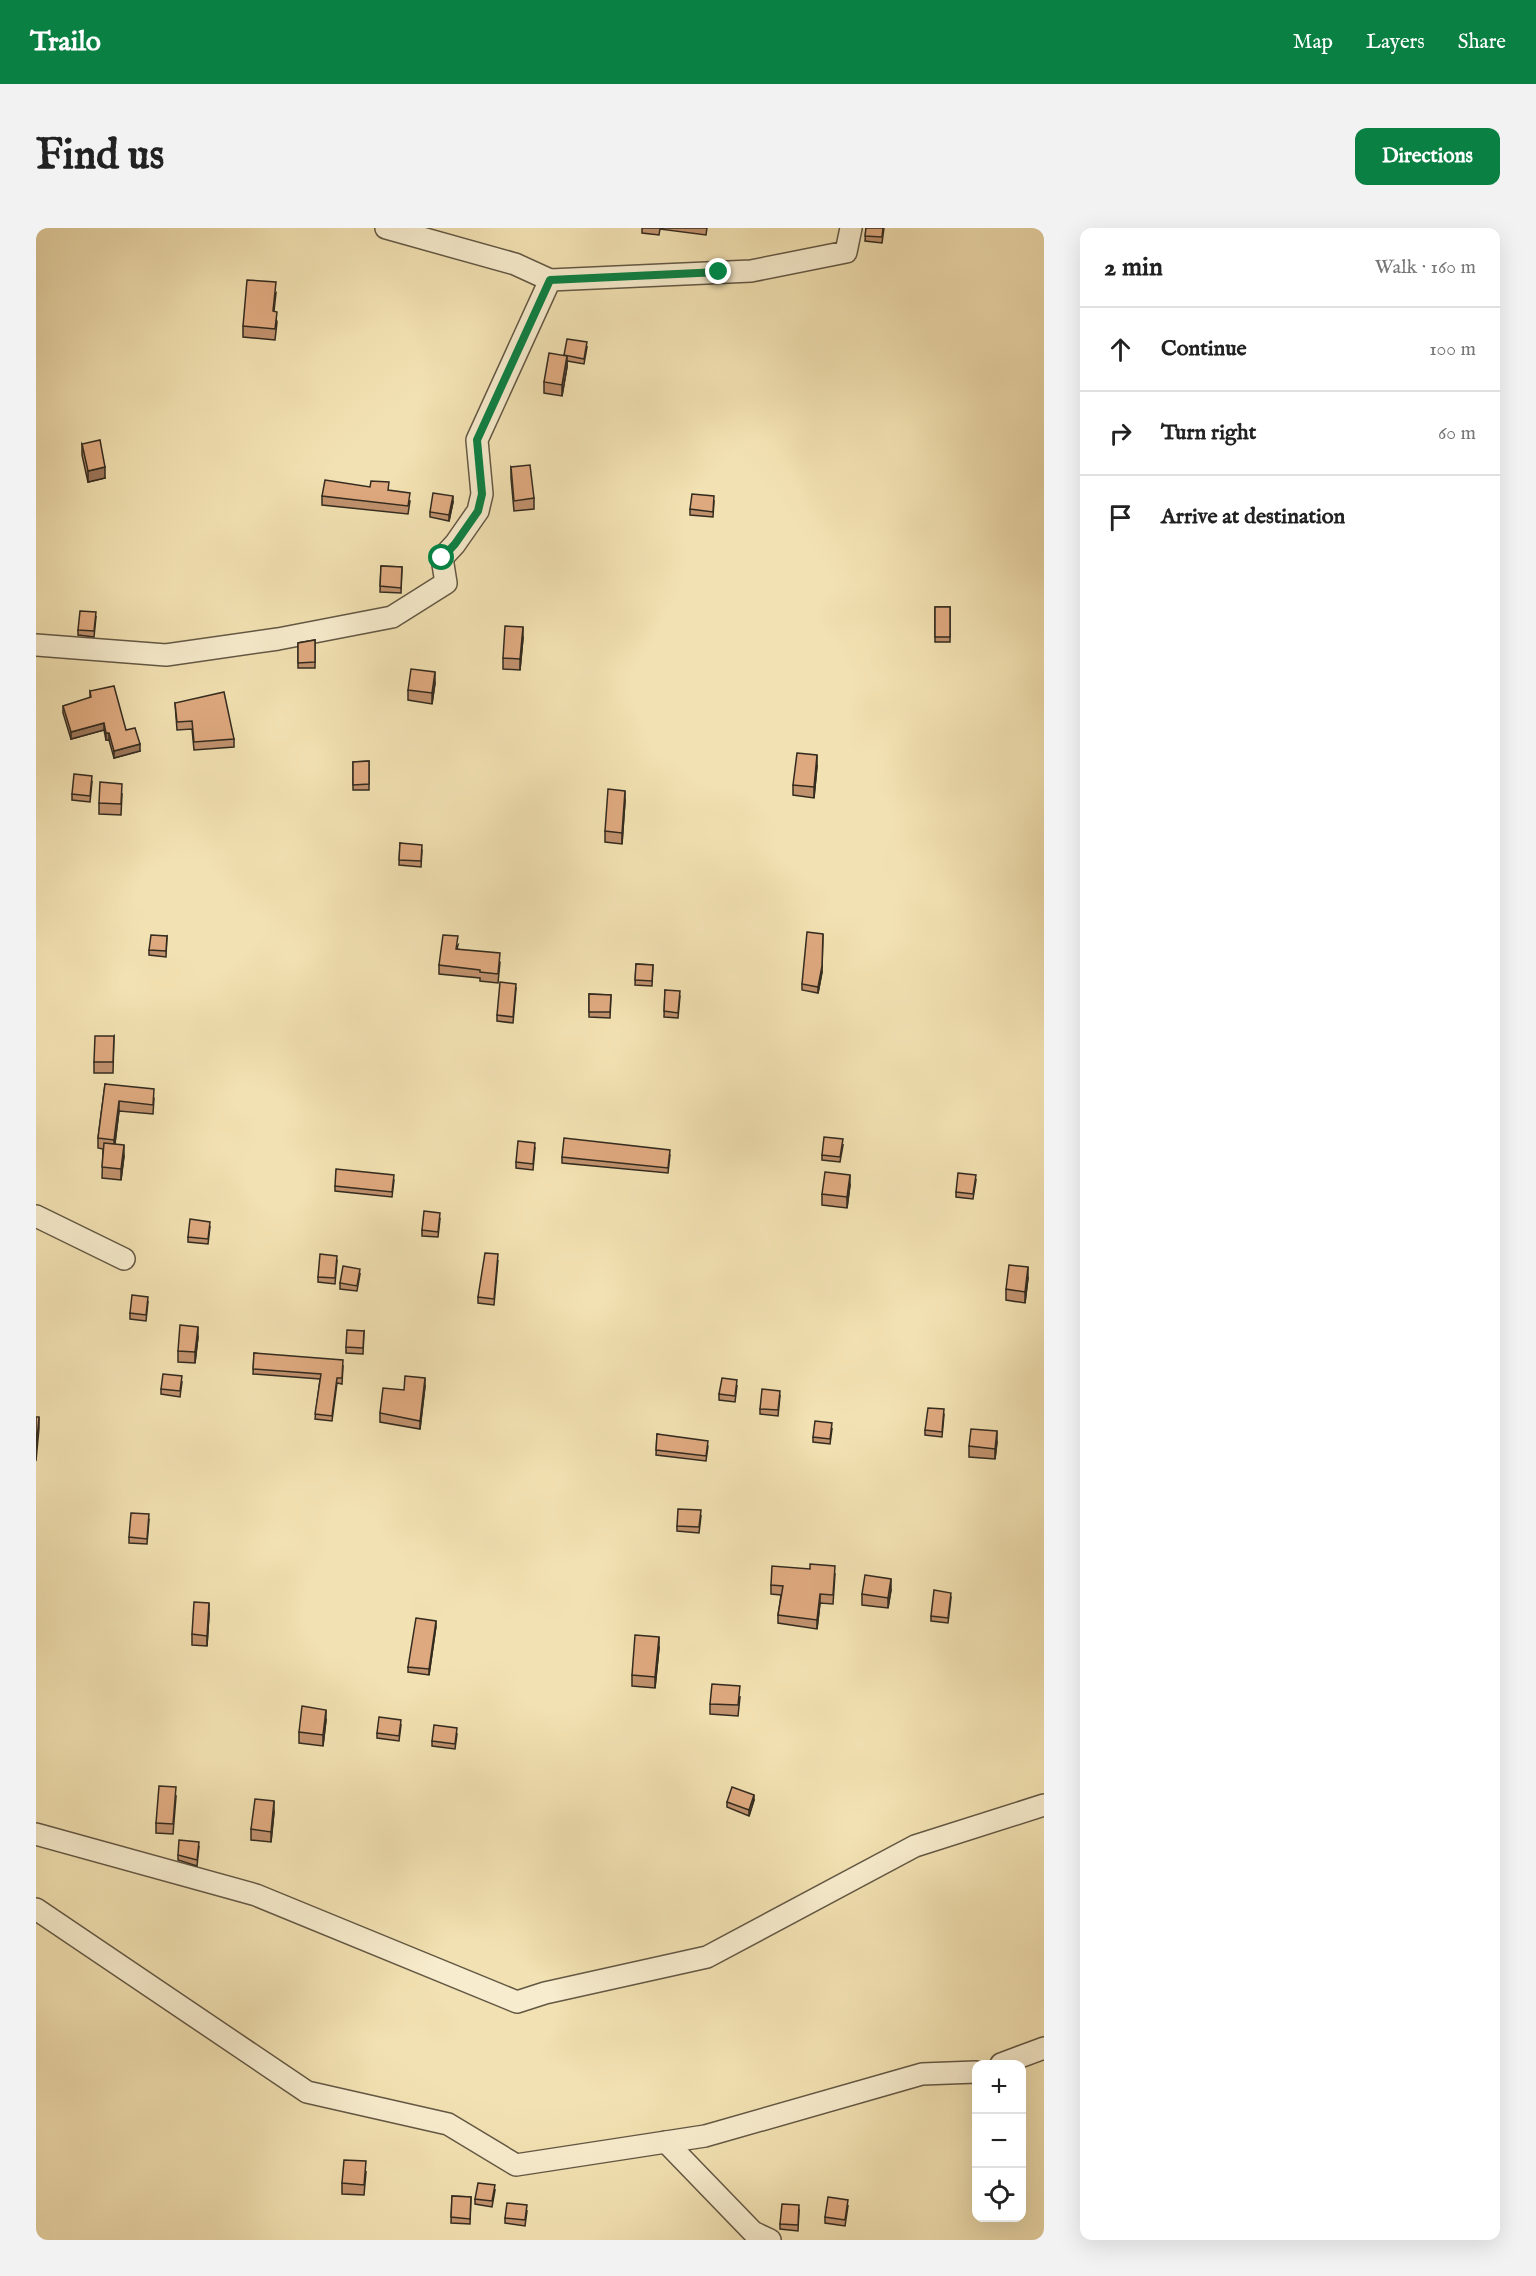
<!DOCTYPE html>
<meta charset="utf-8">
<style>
:root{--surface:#fff;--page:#f2f2f2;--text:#222;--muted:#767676;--line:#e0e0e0;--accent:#0b8043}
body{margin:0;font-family:"IM FELL English",serif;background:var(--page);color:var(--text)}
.controls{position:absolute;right:18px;bottom:18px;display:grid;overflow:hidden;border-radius:12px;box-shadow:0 6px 24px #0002}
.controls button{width:54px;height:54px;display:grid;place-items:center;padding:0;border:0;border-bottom:2px solid var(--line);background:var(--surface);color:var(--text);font:30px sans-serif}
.stop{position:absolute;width:18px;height:18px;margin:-14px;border:4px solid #0b8043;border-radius:50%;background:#fff}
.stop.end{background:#0b8043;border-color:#fff;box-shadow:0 2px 6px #0008}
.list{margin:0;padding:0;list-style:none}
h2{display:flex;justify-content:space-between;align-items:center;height:78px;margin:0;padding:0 24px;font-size:26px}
h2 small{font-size:20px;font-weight:400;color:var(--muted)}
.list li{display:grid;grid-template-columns:39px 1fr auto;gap:18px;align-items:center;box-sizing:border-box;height:84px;padding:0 24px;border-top:2px solid var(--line)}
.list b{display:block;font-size:22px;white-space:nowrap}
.list em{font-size:20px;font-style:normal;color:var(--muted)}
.icon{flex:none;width:33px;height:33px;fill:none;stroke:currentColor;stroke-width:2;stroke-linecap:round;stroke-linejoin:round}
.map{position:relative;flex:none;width:1008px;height:2012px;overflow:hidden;border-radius:12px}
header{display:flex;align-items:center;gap:36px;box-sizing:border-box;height:84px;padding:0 30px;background:var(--accent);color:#fff}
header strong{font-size:28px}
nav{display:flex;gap:33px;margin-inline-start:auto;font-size:21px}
.intro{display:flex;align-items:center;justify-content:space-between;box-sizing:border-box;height:144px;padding:0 36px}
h1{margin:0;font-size:42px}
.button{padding:15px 27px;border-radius:12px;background:var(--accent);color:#fff;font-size:21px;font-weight:700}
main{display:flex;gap:36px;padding:0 36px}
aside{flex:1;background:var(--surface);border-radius:12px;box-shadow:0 6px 24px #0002}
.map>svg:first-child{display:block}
</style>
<header>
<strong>Trailo</strong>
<nav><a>Map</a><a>Layers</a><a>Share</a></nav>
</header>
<div class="intro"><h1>Find us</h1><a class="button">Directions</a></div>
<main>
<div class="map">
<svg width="1008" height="2012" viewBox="0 0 1008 2012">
<rect width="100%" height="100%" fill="#f2e1b2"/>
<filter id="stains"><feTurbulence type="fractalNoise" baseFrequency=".00333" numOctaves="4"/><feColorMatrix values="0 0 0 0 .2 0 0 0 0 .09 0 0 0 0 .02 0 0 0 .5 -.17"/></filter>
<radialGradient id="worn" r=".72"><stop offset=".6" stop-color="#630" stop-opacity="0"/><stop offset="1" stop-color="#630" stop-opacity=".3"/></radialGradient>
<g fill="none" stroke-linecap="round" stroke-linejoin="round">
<defs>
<g id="street">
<path d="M 350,0 L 479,36 L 514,52"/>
<path d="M 0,417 L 130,427 L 242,411 L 356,389 L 410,355 L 406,330 L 419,316 L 442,283 L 446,266 L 441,212 L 514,52 L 715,43 L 810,24 L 815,0"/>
<path d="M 0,988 L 88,1031"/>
<path d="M 0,1606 L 220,1667 L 481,1774 L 509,1765 L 671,1729 L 879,1618 L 1008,1577"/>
<path d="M 0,1681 L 271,1864 L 412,1896 L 480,1937 L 669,1908 L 886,1846 L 940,1844"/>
<path d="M 965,1836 L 1008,1820"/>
<path d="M 630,1914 L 717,2004 L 734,2012"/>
</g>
</defs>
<use href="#street" stroke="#635844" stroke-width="24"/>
<use href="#street" stroke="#f7eccd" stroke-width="21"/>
</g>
<g fill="#c0916d" stroke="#332b1f" stroke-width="1.5">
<path d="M 606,0 L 671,0 L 670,7 L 624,1 L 623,7 L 606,5 Z"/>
<path d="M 830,0 L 848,0 L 846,15 L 829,13 Z"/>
<path d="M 240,65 L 238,83 L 241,94 L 239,112 L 207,109 L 207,98 Z"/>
<path d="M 551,119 L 548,136 L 531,133 L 531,139 L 526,168 L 508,165 L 508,154 L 528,127 Z"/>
<path d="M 46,216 L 69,250 L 52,254 L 46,227 Z"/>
<path d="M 475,239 L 498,270 L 498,281 L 478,283 L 475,250 Z"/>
<path d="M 286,268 L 374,273 L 372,286 L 286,277 Z"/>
<path d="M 678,273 L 677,289 L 654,287 L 654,281 Z"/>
<path d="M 417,274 L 413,293 L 394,289 L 394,284 Z"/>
<path d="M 345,338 L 366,339 L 365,365 L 344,364 Z"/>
<rect x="899" y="379" width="15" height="35"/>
<path d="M 60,389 L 58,409 L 42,407 L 42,402 Z"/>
<path d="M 487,410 L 484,442 L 467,441 L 467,430 Z"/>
<path d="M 279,412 L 279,440 L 262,440 L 262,415 Z"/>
<path d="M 399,455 L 396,476 L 372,472 L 372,462 Z"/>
<path d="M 54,463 L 90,502 L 104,523 L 78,530 L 73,512 L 70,512 L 68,502 L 35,511 L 27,485 L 27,478 L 54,470 Z"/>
<path d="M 139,475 L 198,511 L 198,519 L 158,522 L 156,501 L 141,502 Z"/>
<path d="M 333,533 L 333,562 L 317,562 L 317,534 Z"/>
<path d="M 781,538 L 778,570 L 757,567 L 757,557 Z"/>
<path d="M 56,554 L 54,574 L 36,572 L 36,566 Z"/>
<path d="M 86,566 L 85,587 L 63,586 L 63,575 Z"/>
<path d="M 589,573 L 586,616 L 569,614 L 569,603 Z"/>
<path d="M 364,615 L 386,622 L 385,639 L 363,637 Z"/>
<path d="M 131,708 L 130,729 L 113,727 L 113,722 Z"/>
<path d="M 422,717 L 421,721 L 464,734 L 462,755 L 444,753 L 444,750 L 403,746 L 403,737 Z"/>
<path d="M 600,736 L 617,737 L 616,758 L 599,757 Z"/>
<path d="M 786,744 L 782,765 L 766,762 L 766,756 Z"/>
<path d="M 480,761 L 477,795 L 461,793 L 461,787 Z"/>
<path d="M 629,762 L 644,768 L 642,790 L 628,789 Z"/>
<path d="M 553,766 L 575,767 L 574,790 L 553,789 Z"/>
<path d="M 78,808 L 77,845 L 58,845 L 58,834 Z"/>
<path d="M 69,856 L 118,870 L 117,886 L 83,883 L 79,916 L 88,928 L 85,952 L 66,950 L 67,921 L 62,920 L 62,910 Z"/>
<path d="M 807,917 L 804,934 L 786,932 L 786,927 Z"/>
<path d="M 499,920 L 497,942 L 480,940 L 480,934 Z"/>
<path d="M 634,927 L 632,945 L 526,935 L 526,929 Z"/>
<path d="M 358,952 L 356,969 L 299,963 L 299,958 Z"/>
<path d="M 940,952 L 937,971 L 920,969 L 920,964 Z"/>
<path d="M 814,957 L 811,980 L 786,977 L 786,966 Z"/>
<path d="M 404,991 L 402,1009 L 386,1008 L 386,1002 Z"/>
<path d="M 174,999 L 172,1016 L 152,1014 L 152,1009 Z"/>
<path d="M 462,1032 L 458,1077 L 442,1075 L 442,1069 Z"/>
<path d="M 301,1033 L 299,1056 L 282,1054 L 282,1049 Z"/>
<path d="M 324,1046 L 321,1063 L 304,1061 L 304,1055 Z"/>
<path d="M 992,1050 L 989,1075 L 970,1072 L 970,1061 Z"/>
<path d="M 112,1074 L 110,1093 L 94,1091 L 94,1085 Z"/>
<path d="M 328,1103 L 327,1126 L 310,1125 L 310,1119 Z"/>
<path d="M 162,1109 L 159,1135 L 142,1134 L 142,1123 Z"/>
<path d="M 218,1125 L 307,1138 L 306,1156 L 301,1155 L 296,1193 L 279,1191 L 284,1151 L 217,1146 Z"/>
<path d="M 146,1154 L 144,1169 L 125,1166 L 125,1161 Z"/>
<path d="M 389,1158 L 384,1201 L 344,1194 L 344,1185 L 368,1162 Z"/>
<path d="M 701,1158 L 699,1174 L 683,1172 L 683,1166 Z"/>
<path d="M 744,1168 L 742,1188 L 724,1186 L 724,1181 Z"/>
<path d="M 908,1187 L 906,1209 L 889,1207 L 889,1202 Z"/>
<path d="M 796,1201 L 794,1216 L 777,1214 L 777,1209 Z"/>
<path d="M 621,1206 L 672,1218 L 670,1233 L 620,1227 Z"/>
<path d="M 961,1214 L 959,1231 L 933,1229 L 933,1218 Z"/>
<path d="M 665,1288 L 663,1305 L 641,1303 L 641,1298 Z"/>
<path d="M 113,1292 L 111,1316 L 93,1315 L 93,1309 Z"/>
<path d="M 799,1346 L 797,1376 L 784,1375 L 781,1401 L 742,1395 L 742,1387 L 745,1367 L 735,1366 L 735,1357 Z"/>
<path d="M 855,1362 L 852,1380 L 826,1377 L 826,1366 Z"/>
<path d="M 915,1370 L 912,1395 L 895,1393 L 895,1388 Z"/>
<path d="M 173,1386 L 171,1418 L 156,1417 L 156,1406 Z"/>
<path d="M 400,1398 L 393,1447 L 372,1444 L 372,1439 Z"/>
<path d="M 623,1420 L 619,1460 L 596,1458 L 596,1447 Z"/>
<path d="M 704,1469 L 702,1488 L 674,1486 L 674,1476 Z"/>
<path d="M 290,1492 L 287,1518 L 263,1515 L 263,1504 Z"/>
<path d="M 365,1497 L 363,1513 L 341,1510 L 341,1505 Z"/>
<path d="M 421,1506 L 419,1521 L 396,1518 L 396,1513 Z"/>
<path d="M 140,1569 L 137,1606 L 120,1605 L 120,1595 Z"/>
<path d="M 718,1572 L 713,1588 L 691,1579 L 691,1574 Z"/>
<path d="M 238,1584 L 235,1614 L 215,1612 L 215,1601 Z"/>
<path d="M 163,1619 L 161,1638 L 142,1632 L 142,1627 Z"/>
<path d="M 330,1944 L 328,1967 L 306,1966 L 306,1955 Z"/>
<path d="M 459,1962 L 456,1979 L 439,1976 L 439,1971 Z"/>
<path d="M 416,1968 L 435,1969 L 434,1996 L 415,1995 Z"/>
<path d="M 812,1978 L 809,1998 L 789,1995 L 789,1989 Z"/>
<path d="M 763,1982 L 762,2003 L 744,2001 L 744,1996 Z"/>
<path d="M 491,1983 L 489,1998 L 469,1995 L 469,1990 Z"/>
</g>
<g fill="#9c7659" stroke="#332b1f" stroke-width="1.5">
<path d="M 531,128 L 531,139 L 526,168 L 526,157 Z"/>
<path d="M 69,239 L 69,250 L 52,254 L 52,243 Z"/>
<path d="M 417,268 L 417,274 L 413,293 L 413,287 Z"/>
<path d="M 487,399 L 487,410 L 484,442 L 484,431 Z"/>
<path d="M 399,444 L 399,455 L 396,476 L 396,465 Z"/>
<path d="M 68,495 L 68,502 L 35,511 L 35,504 Z"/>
<rect x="70" y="505" width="3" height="7"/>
<path d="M 104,516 L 104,523 L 78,530 L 78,523 Z"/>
<path d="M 781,527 L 781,538 L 778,570 L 778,559 Z"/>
<path d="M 589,563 L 589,573 L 586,616 L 586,605 Z"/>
<path d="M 787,706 L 786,744 L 782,765 L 782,759 Z"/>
<path d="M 83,873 L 83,883 L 78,922 L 78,912 Z"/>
<path d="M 88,917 L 88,928 L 85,952 L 85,941 Z"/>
<path d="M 814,947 L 814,957 L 811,980 L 811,969 Z"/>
<path d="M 992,1039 L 992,1050 L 989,1075 L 989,1064 Z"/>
<path d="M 162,1099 L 162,1109 L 159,1135 L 159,1124 Z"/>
<path d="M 389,1150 L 389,1158 L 384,1201 L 384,1193 Z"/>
<path d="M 3,1189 L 3,1200 L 0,1233 L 0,1222 Z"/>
<path d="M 961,1203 L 961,1214 L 959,1231 L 959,1221 Z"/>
<path d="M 855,1351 L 855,1362 L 852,1380 L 852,1370 Z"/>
<path d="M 784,1366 L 784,1375 L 781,1401 L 781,1392 Z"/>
<path d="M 173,1375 L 173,1386 L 171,1418 L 171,1408 Z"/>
<path d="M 400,1393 L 400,1398 L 393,1447 L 393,1441 Z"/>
<path d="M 623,1409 L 623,1420 L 619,1460 L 619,1449 Z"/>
<path d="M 290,1482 L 290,1492 L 287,1518 L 287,1507 Z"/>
<path d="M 718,1567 L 718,1572 L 713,1588 L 713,1582 Z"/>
<path d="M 238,1573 L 238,1584 L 235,1614 L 235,1604 Z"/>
</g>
<g fill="#dfa97f" stroke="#332b1f" stroke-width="1.5">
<path d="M 830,0 L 847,0 L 846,9 L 829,8 Z"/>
<path d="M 211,52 L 240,54 L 237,83 L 241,84 L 239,101 L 207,98 Z"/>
<path d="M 531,111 L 551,114 L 548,131 L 528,127 Z"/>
<path d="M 513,125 L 531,128 L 526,157 L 508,154 Z"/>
<path d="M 64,212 L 69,239 L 52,243 L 46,216 Z"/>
<path d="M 494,237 L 498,270 L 478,273 L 475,239 Z"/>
<path d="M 289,252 L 334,259 L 335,253 L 353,254 L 352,262 L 374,265 L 372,278 L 286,268 Z"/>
<path d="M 397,265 L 417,268 L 413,287 L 394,284 Z"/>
<path d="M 656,266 L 678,268 L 677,284 L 654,281 Z"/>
<path d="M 345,338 L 366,339 L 365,360 L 344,358 Z"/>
<rect x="899" y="379" width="15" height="30"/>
<path d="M 44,383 L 60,384 L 58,403 L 42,402 Z"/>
<path d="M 469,398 L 487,399 L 484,431 L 467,430 Z"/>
<path d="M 279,412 L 279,434 L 262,435 L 262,415 Z"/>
<path d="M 375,441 L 399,444 L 396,465 L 372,462 Z"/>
<path d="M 78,458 L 90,502 L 99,500 L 104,516 L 78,523 L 73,505 L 70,505 L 68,495 L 35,504 L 27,478 L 55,469 L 54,463 Z"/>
<path d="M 188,464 L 198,511 L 158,514 L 156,493 L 141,494 L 139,475 Z"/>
<path d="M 761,525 L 781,527 L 778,559 L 757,557 Z"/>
<path d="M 333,533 L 333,556 L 317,557 L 317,534 Z"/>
<path d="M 38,546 L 56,548 L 54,568 L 36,566 Z"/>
<path d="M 64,554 L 86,556 L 85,576 L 63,575 Z"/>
<path d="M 572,561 L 589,563 L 586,605 L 569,603 Z"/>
<path d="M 364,615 L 386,617 L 385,633 L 363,632 Z"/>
<path d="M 771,704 L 787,706 L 786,738 L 782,759 L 766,756 Z"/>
<path d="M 115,707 L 131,708 L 130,723 L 113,722 Z"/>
<path d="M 407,707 L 422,708 L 420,721 L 464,725 L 462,746 L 444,744 L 444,742 L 403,737 Z"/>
<path d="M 600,736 L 617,737 L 616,753 L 599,752 Z"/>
<path d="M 464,754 L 480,756 L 477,789 L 461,787 Z"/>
<path d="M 629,762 L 644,763 L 642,785 L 628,783 Z"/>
<path d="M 553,766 L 575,767 L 574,784 L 553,784 Z"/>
<path d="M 59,808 L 78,808 L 77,834 L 58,834 Z"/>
<path d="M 69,856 L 118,861 L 117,877 L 83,873 L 78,912 L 62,910 Z"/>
<path d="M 788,909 L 807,911 L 804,929 L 786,927 Z"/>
<path d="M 528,910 L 634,922 L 632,940 L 526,929 Z"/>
<path d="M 482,913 L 499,915 L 497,936 L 480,934 Z"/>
<path d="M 68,915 L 88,917 L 85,941 L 66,939 Z"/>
<path d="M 300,941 L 358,947 L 356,964 L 299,958 Z"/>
<path d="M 789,944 L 814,947 L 811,969 L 786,966 Z"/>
<path d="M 922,945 L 940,947 L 937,966 L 920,964 Z"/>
<path d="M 388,983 L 404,985 L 402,1004 L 386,1002 Z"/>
<path d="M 154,991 L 174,994 L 172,1011 L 152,1009 Z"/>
<path d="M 449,1025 L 462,1026 L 458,1071 L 442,1069 Z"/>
<path d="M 284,1026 L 301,1028 L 299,1050 L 282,1049 Z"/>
<path d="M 973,1037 L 992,1039 L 989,1064 L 970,1061 Z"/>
<path d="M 307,1038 L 324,1041 L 321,1058 L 304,1055 Z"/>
<path d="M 96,1067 L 112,1069 L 110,1087 L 94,1085 Z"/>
<path d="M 144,1097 L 162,1099 L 159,1124 L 142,1123 Z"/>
<path d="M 311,1102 L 328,1103 L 327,1120 L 310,1119 Z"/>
<path d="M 218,1125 L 307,1132 L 306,1150 L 301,1150 L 296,1188 L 279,1186 L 285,1146 L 217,1141 Z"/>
<path d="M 127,1146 L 146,1148 L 144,1163 L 125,1161 Z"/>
<path d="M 369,1148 L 389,1150 L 384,1193 L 344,1185 L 347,1160 L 368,1162 Z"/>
<path d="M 686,1150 L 701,1152 L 699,1168 L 683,1166 Z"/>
<path d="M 726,1161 L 744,1163 L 742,1182 L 724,1181 Z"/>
<path d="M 892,1180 L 908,1181 L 906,1204 L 889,1202 Z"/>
<path d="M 0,1189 L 3,1189 L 0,1222 Z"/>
<path d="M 779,1193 L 796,1195 L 794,1211 L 777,1209 Z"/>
<path d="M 935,1201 L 961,1203 L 959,1221 L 933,1218 Z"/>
<path d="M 621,1206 L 672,1213 L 670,1228 L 620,1222 Z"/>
<path d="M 642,1281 L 665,1282 L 663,1299 L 641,1298 Z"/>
<path d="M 95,1285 L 113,1286 L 111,1311 L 93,1309 Z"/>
<path d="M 774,1336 L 799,1338 L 797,1367 L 784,1366 L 781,1392 L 742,1387 L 747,1358 L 735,1357 L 736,1338 L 774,1341 Z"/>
<path d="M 829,1347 L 855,1351 L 852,1370 L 826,1366 Z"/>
<path d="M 898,1362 L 915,1365 L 912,1390 L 895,1388 Z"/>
<path d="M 158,1374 L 173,1375 L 171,1408 L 156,1406 Z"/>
<path d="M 380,1390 L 400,1393 L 393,1441 L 372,1439 Z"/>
<path d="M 599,1407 L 623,1409 L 619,1449 L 596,1447 Z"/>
<path d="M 676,1456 L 704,1458 L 702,1477 L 674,1476 Z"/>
<path d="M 266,1478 L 290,1482 L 287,1507 L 263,1504 Z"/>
<path d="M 343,1489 L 365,1492 L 363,1508 L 341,1505 Z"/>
<path d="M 398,1497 L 421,1500 L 419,1516 L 396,1513 Z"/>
<path d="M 123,1558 L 140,1559 L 137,1596 L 120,1595 Z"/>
<path d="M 696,1559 L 718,1567 L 713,1582 L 691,1574 Z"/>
<path d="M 219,1571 L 238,1573 L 235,1604 L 215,1601 Z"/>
<path d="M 143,1612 L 163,1614 L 161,1632 L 142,1627 Z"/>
<path d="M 308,1932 L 330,1933 L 328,1957 L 306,1955 Z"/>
<path d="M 442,1955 L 459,1957 L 456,1973 L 439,1971 Z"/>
<path d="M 416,1968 L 435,1969 L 434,1991 L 415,1989 Z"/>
<path d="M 792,1969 L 812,1972 L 809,1992 L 789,1989 Z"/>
<path d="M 471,1975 L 491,1977 L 489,1992 L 469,1990 Z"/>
<path d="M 746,1976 L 763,1977 L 762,1997 L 744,1996 Z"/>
</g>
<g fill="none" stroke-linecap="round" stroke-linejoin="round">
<path stroke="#0b8043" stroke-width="8" d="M 406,330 L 419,316 L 442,283 L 446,266 L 441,212 L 514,52 L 683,44"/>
</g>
<rect width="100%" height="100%" filter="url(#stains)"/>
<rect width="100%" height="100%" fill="url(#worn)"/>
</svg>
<div class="controls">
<button>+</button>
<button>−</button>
<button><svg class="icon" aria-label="locate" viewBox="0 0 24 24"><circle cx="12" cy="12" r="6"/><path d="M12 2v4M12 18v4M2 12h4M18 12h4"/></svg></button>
</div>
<div class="stop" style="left:406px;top:330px"></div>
<div class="stop end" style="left:683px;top:44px"></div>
</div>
<aside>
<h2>2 min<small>Walk · 160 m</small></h2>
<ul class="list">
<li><svg class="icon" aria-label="ahead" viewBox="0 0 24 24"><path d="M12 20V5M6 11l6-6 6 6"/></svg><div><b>Continue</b></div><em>100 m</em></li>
<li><svg class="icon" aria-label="right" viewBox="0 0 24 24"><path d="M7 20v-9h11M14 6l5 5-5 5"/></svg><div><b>Turn right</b></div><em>60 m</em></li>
<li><svg class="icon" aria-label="arrive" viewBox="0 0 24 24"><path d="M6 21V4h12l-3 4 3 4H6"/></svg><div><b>Arrive at destination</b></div></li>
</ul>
</aside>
</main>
